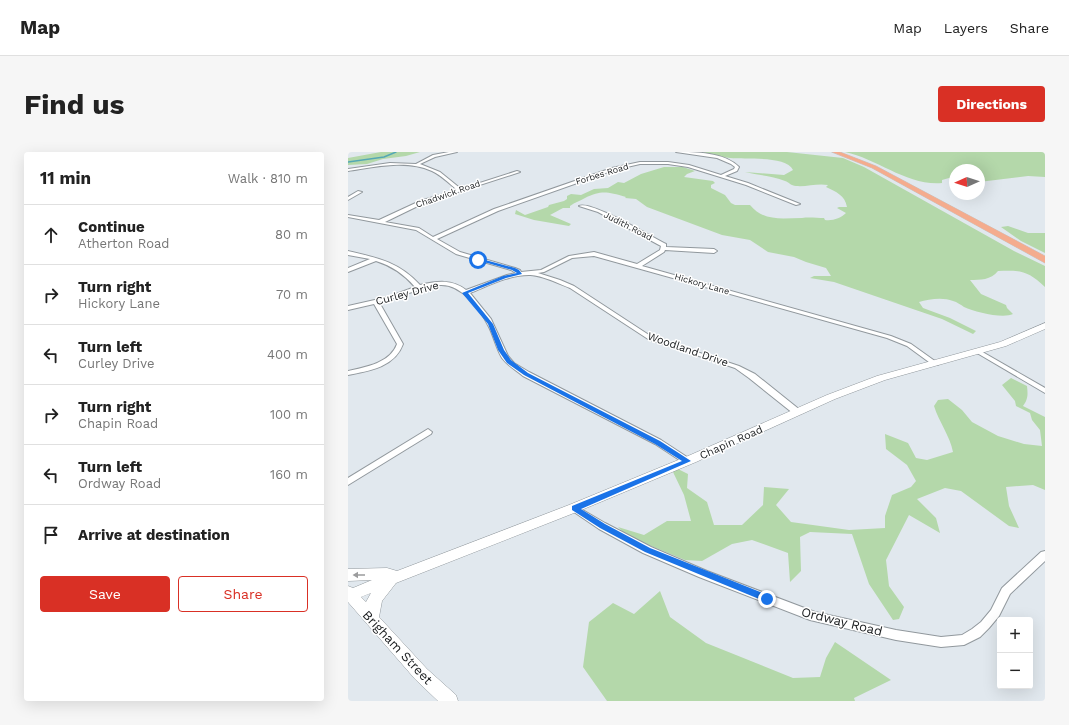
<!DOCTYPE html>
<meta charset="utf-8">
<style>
:root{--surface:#fff;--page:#f6f6f6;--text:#222;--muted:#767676;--line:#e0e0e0;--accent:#d93025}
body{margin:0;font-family:"Work Sans",sans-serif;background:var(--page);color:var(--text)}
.controls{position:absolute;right:12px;bottom:12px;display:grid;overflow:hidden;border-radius:4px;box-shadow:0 4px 16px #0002}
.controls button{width:36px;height:36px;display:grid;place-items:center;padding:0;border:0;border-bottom:1px solid var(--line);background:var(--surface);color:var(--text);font:20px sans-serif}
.compass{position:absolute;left:601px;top:12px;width:36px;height:36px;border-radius:50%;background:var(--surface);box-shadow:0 4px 16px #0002;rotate:267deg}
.stop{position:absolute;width:12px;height:12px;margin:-9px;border:3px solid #1a73e8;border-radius:50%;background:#fff}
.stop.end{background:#1a73e8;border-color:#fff;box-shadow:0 1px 4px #0008}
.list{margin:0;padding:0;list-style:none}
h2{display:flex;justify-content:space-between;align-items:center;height:52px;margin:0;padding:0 16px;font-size:17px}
h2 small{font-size:13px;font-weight:400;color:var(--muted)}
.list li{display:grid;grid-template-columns:26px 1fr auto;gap:12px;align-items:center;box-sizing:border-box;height:60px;padding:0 16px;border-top:1px solid var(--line)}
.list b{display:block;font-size:15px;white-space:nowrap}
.list p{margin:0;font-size:13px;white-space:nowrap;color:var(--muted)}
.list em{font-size:13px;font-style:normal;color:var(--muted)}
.actions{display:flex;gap:8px;padding:12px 16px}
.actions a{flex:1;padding:9px 0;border:1px solid var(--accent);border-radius:4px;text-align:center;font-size:14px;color:var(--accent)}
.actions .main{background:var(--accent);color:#fff}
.icon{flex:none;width:22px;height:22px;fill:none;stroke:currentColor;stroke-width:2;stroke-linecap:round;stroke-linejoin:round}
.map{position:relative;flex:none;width:697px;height:549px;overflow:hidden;border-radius:4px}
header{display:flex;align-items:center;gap:24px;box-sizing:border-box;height:56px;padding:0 20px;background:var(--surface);border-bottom:1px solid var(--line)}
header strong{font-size:19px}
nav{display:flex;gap:22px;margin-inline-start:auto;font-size:14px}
.intro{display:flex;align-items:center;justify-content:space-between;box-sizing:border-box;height:96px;padding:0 24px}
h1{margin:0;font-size:28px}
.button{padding:10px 18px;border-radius:4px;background:var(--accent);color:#fff;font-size:14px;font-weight:700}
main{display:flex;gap:24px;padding:0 24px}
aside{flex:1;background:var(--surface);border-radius:4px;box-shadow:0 4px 16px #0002}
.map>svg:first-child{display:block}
</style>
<header>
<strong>Map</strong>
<nav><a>Map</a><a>Layers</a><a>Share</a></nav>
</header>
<div class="intro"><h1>Find us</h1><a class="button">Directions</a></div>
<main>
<aside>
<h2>11 min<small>Walk · 810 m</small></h2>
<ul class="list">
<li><svg class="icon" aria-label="ahead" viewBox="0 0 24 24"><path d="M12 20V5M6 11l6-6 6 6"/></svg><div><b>Continue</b><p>Atherton Road</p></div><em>80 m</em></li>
<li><svg class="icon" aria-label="right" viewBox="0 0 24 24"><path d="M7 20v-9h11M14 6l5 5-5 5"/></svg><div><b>Turn right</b><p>Hickory Lane</p></div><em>70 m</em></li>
<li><svg class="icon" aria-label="left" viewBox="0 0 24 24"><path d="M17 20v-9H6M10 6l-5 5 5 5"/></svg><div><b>Turn left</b><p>Curley Drive</p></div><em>400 m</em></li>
<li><svg class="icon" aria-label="right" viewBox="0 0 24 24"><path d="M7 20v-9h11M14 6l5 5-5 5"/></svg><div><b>Turn right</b><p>Chapin Road</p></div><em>100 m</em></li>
<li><svg class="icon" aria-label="left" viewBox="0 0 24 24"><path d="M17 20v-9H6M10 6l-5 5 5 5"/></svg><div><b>Turn left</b><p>Ordway Road</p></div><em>160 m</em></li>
<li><svg class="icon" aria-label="arrive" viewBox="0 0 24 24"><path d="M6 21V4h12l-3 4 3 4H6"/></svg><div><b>Arrive at destination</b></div></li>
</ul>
<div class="actions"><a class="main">Save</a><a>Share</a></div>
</aside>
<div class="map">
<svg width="697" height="549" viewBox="0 0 697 549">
<rect width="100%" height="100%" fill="#e1e8ee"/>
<g fill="#b4d8aa">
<path d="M 33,0 L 72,0 L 58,4 L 35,7 L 19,12 L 0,13 L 0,6 Z"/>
<path d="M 354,0 L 439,0 L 495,6 L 516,15 L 666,99 L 697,114 L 697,135 C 680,119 673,118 650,119 C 643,128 632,128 622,128 L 633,142 L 658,153 L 659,156 L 665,162 C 655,167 627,160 616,155 C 613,153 609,150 605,149 C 595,145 581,147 571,150 L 575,156 L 602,166 L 628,179 L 625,182 L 594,167 L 486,130 L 462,126 L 466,124 L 483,124 L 478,116 L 458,110 L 446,105 L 420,100 L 402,88 L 374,83 L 299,55 L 288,47 L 277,46 L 278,45 C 259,40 254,38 237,46 C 232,49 227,50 222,54 L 222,56 L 215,56 L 202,63 L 223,72 L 221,74 L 186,68 L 167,62 L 168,58 L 177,63 L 200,55 L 201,53 L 216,49 L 219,47 L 219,44 L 223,42 L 233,43 L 246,37 L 260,36 L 270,30 L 276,31 L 293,22 L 316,15 L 335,15 L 347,19 L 339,22 L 336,25 L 365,29 L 367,31 L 363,33 L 363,36 L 377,43 L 383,51 L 387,53 L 402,53 C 416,70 434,66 454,66 C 461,65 469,66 476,66 L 477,68 C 485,69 493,66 498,61 L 489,56 L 491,55 L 499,55 C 497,43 488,40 478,35 L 480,33 C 469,31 459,35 448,34 C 443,34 441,30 437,29 C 424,24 410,23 397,20 L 436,23 L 445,18 C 438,3 397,8 382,6 C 372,5 363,2 354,0 Z"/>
<path d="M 497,0 L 697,0 L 697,25 L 680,24 L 631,30 L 631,18 L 607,18 L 607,28 L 601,26 L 594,28 L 594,31 C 559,34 530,7 497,0 Z"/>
<path d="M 660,74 L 680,81 L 697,81 L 697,101 L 673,89 L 653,75 Z"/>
<path d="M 663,226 L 679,234 C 680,243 680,247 675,254 L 697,265 L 697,338 L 685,333 L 658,335 L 661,354 L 671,376 L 661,374 L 613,339 L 597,336 L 569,347 L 588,366 L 592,381 L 561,363 L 538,408 L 541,434 L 556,455 L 551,467 L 545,468 L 521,432 L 504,382 L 462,380 L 452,385 L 453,419 L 442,430 L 440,401 L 404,388 L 384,392 L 354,409 L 337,408 L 279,384 L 270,375 L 296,383 L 319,369 L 343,369 L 336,343 L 325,320 L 328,316 L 340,322 L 339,336 L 359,350 L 366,373 L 394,373 L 415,353 L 416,335 L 441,337 L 428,353 L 443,370 L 501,378 L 537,376 L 537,364 L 544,343 L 563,335 L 568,329 L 559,313 L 538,297 L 537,282 L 560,291 L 568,306 L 579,308 L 605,300 C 602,284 591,270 586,254 L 590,248 L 600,247 L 614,258 L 624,270 L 650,284 L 676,292 L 694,294 L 692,278 L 684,268 L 682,261 L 668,254 L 667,249 L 654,233 Z"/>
<path d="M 312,439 L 322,465 L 358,491 L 445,526 L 472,525 L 478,506 L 487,490 L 543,528 L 506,546 L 507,549 L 259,549 L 235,515 L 241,470 L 265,451 L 286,462 Z"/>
</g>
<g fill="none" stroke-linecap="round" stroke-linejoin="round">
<path stroke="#54a8b4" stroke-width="1.5" d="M 0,10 L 36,5 L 48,0"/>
<defs>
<g id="street">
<path d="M 101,0 L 109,0 L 87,5 L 72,12 L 92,20 L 113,37 L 169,19 L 172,20 L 76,51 L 37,70 L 71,76 L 85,85 L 146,57 L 264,16 L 292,10 L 320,10 L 341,13 L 373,23 L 386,17 L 387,15 L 383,12 L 369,6 L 328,0 C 348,0 376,0 391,15 L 389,19 L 377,24 L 400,31 L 452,52 L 448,53 L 398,33 L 340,15 L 320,12 L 292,12 L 266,18 L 150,59 L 89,87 L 112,100 L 167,116 L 172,118 L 173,120 L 193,118 L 221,104 L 246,100 L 289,112 L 312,98 L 313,94 L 250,60 L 231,54 C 242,48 304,85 318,92 L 318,95 L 366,97 L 369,99 L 366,101 L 317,98 L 316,100 L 294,114 L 543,184 L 563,192 L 591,212 L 589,213 L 585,213 L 559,194 L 539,186 L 246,104 L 224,106 L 196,120 L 190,121 L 212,128 L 226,134 L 304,185 L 391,214 L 407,222 L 452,258 L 453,260 L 452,262 L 446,262 L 401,226 L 387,216 L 300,187 L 222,136 C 212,132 191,122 181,123 C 160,123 140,134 122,141 L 143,167 L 160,204 L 166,211 L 181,220 L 313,288 L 342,307 L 343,309 L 342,311 L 336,311 L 307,292 L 175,224 C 168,218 160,214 154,206 C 148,196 146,185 141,175 C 132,157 114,132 92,133 C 85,133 78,136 72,138 C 58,141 45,147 31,150 L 55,192 C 47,215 21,219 0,223 L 0,219 C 18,215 42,211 49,192 L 26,152 L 0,158 L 0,154 L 40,145 L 67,135 C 56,122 44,114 28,109 L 0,120 L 0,116 L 22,107 L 0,103 L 0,99 C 30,106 51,110 72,133 C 89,129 104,127 118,138 L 159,123 L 168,121 L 163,118 L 108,102 L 68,78 L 0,65 L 0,63 L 31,68 L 72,49 L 109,38 C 101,31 93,23 84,19 C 58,7 27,15 0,19 L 0,17 L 42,11 L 68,12 L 85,3 Z"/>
<path d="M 10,39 L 14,40 L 0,48 L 0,45 Z"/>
<path d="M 631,198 L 697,236 L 697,241 L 629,201 L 629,199 Z"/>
<path d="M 80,277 L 84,280 L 83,282 L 0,333 L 0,326 Z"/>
<path d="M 226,353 L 257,371 L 303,395 L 359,419 L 467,460 L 548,478 L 593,485 L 614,483 L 624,477 L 633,470 L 643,458 L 654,436 L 693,400 L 697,399 L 697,409 L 662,442 L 651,464 L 641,476 L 632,485 L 616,493 L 593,495 L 548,488 L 462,468 L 351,425 L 295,401 L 251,377 L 223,358 L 221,356 L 223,354 Z"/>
</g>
<path id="secondary" d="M 697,171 L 697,177 L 658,194 L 537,228 L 487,247 L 348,310 L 231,359 L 48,431 L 34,449 L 31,465 L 79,517 L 108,543 L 110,549 L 90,549 L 67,527 L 0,450 L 0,434 L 5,436 L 24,428 L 0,429 L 0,417 L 39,416 L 49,419 L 221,353 L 340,304 L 479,243 L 529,224 L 652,190 ZM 23,441 L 18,450 L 13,445 Z"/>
<path id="primary" d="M 484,0 L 492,0 L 528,14 L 697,104 L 697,111 L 524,16 Z"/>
</defs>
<use href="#street" stroke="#91989d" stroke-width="2"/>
<use href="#secondary" stroke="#91989d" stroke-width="1"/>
<use href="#primary" stroke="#c5c6c6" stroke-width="1"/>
<use href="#street" fill="#fff" fill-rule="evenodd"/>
<use href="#secondary" fill="#fff" fill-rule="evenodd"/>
<use href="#primary" fill="#f4ac8e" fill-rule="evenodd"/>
</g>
<defs><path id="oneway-solid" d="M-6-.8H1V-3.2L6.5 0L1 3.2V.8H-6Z"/></defs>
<use fill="#9b9c9d" href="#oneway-solid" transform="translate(11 423) rotate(-180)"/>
<path fill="#1a73e8" d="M 130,106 L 167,116 L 171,118 L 174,122 L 158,126 L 120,141 L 145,172 L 156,198 L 163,208 L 180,221 L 312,289 L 343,309 L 233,357 L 257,372 L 302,396 L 422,444 L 424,447 L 422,449 L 416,449 L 297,400 L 252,376 L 224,358 L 224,354 L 334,309 L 307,292 L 176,223 L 159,211 L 150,198 L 140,172 L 114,141 L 155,124 L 169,121 L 164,118 L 129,108 Z"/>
<g text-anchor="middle" stroke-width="3" stroke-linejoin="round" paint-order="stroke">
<g font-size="9" fill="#202325" stroke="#fff">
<text transform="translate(254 22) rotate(-17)" y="3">Forbes Road</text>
<text transform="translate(100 42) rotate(-19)" y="3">Chadwick Road</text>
<text transform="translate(280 74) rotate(27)" y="3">Judith Road</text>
<text transform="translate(354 132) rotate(16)" y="3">Hickory Lane</text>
</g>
<g font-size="11" fill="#202325" stroke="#fff">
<text transform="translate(59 141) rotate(-15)" y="4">Curley Drive</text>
<text transform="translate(340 197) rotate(19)" y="4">Woodland Drive</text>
<text transform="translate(383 290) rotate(-24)" y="4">Chapin Road</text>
</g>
<g font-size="13" fill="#202325" stroke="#fff">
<text transform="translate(494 469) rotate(14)" y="5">Ordway Road</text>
<text transform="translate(50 495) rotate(47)" y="5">Brigham Street</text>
</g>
</g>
</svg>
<div class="controls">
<button>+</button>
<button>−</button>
</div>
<svg class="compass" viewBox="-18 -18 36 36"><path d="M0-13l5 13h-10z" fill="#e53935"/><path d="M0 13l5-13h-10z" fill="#767676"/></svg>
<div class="stop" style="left:130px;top:108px"></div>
<div class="stop end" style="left:419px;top:447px"></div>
</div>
</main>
